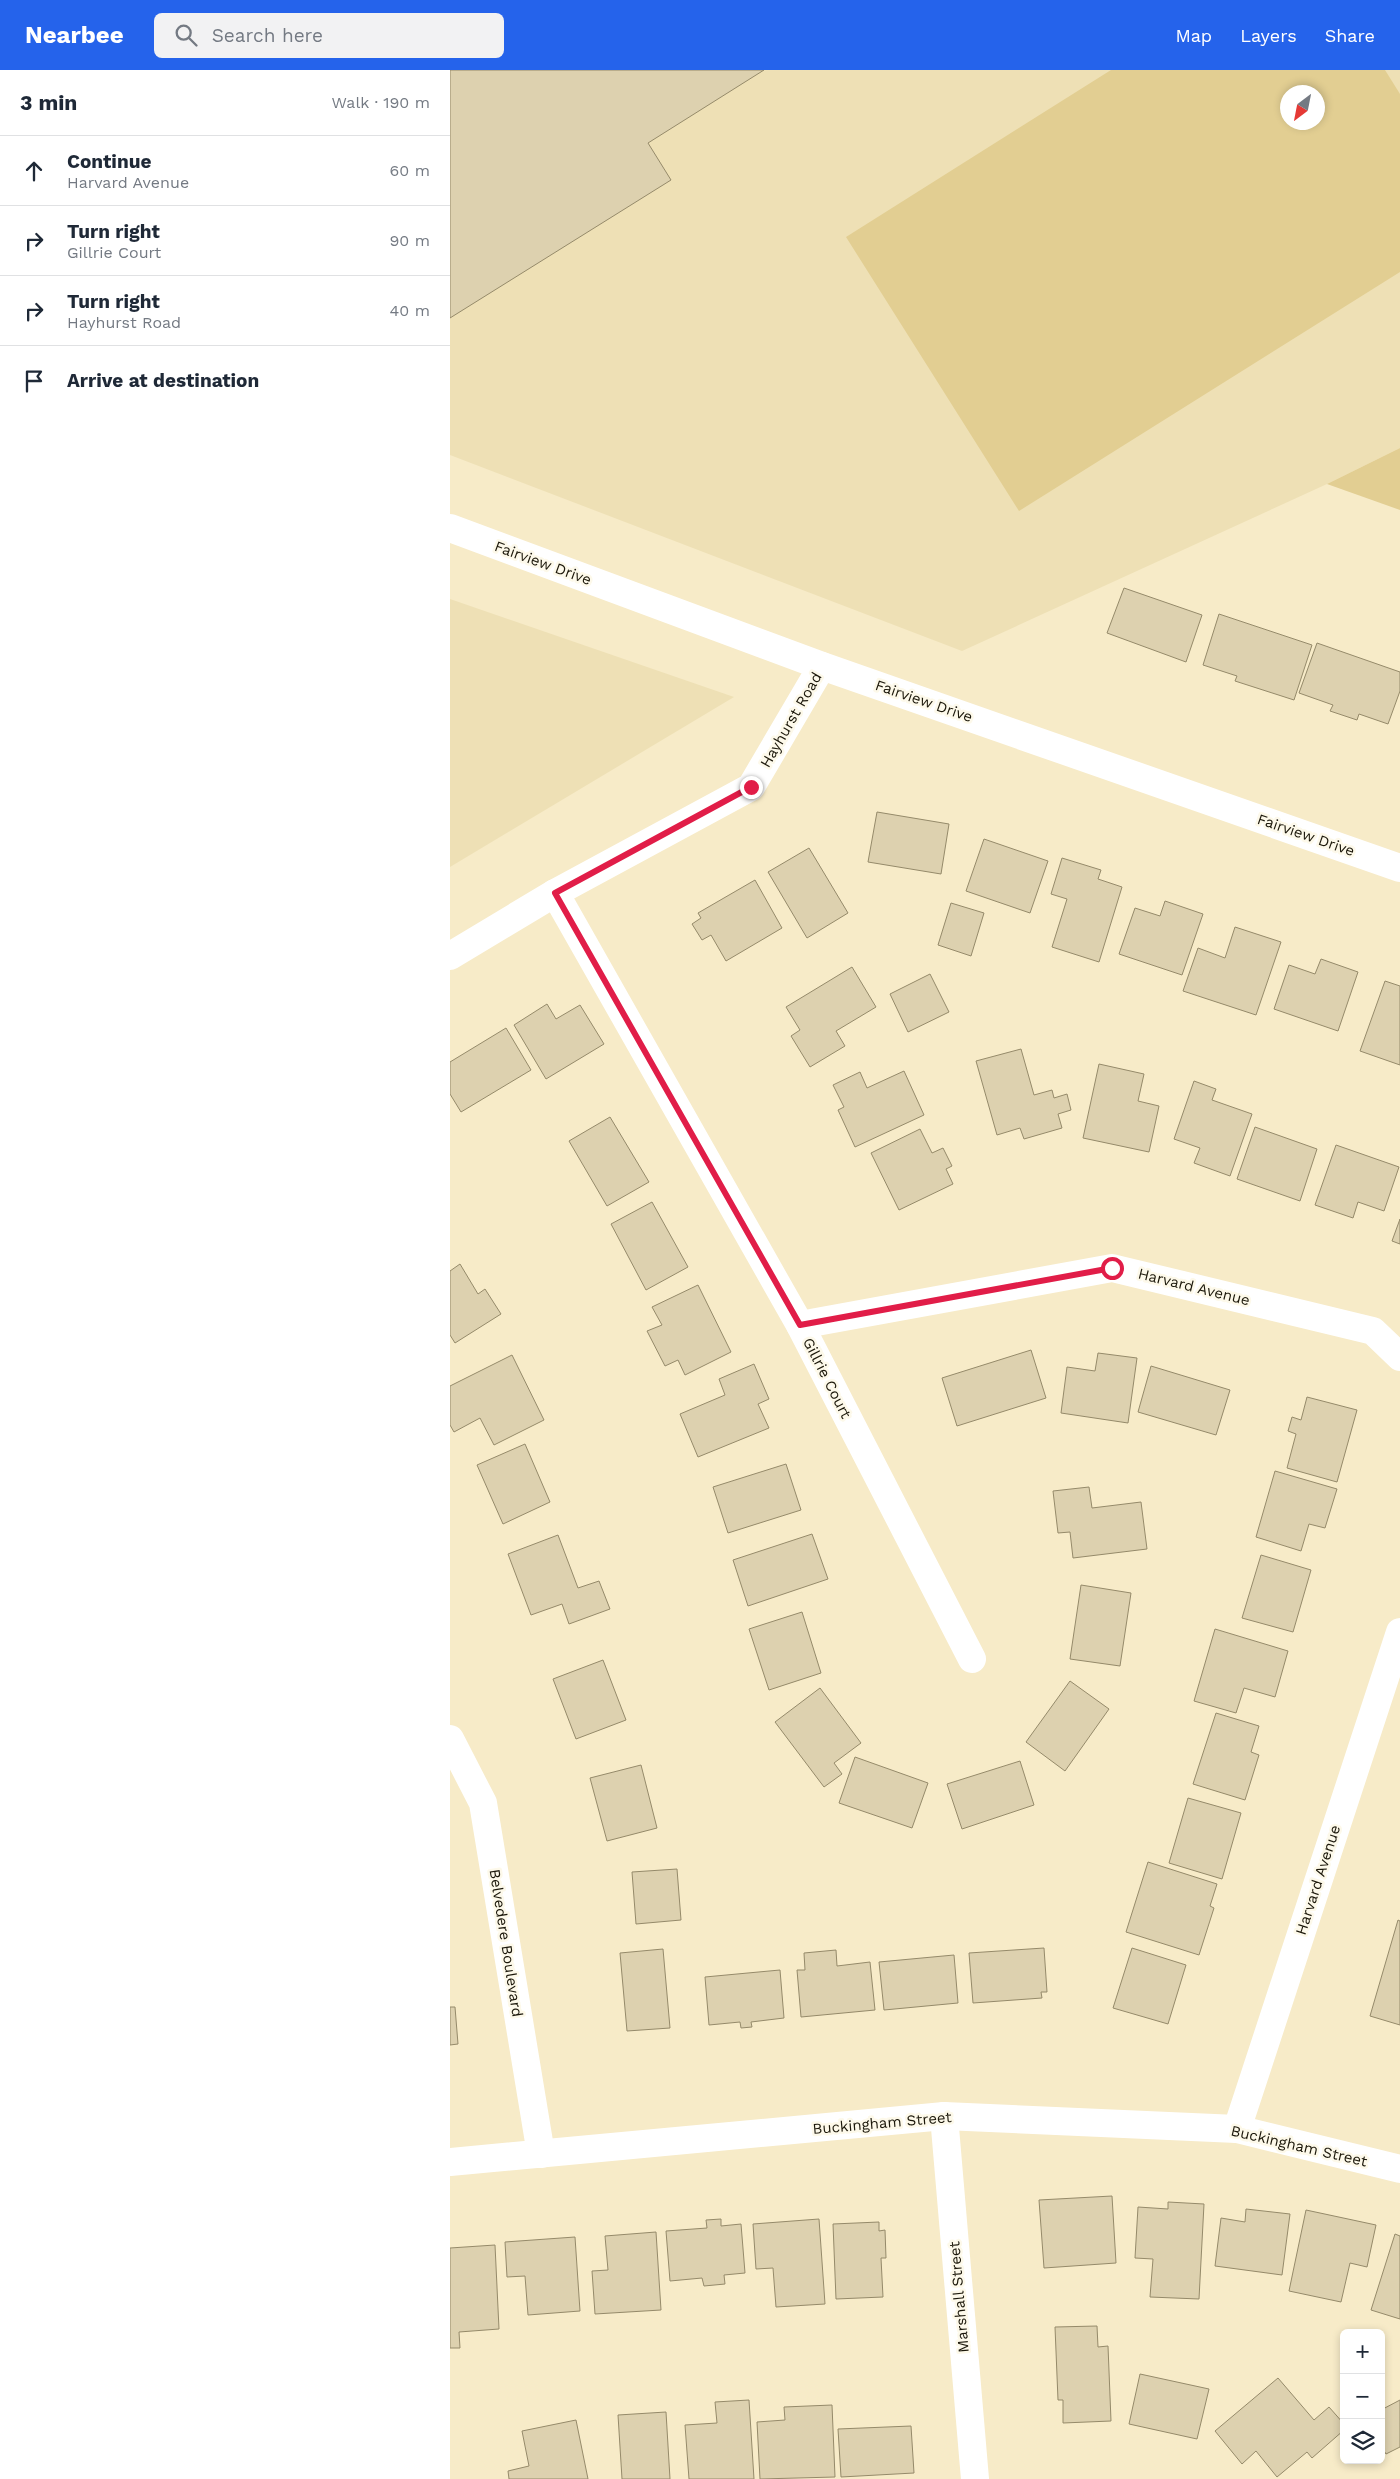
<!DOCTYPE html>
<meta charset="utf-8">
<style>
:root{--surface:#fff;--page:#f2f2f3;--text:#1f2937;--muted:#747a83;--line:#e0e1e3;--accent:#2563eb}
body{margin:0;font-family:"Work Sans",sans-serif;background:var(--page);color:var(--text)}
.controls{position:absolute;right:15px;bottom:15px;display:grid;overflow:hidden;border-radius:8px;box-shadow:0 2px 8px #0003}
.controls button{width:45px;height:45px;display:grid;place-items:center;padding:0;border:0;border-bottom:1px solid var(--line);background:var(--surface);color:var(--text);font:25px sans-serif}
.compass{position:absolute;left:830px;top:15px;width:45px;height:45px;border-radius:50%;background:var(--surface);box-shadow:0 2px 8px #0003;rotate:212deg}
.stop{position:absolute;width:15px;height:15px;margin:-11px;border:4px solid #e11d48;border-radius:50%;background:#fff}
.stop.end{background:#e11d48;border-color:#fff;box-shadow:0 1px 5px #0008}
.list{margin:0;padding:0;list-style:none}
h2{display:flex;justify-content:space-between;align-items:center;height:65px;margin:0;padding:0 20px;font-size:21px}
h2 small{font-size:16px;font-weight:400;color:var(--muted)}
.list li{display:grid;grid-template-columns:32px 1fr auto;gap:15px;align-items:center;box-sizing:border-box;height:70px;padding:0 20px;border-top:1px solid var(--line)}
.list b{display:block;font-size:19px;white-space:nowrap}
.list p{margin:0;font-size:16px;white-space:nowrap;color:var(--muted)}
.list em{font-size:16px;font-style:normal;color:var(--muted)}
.icon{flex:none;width:28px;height:28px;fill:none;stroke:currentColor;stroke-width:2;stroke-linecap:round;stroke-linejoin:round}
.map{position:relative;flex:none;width:950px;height:2409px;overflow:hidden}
header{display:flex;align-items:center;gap:30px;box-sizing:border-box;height:70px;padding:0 25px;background:var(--accent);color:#fff}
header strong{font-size:24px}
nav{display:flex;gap:28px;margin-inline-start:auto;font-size:18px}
.search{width:350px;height:45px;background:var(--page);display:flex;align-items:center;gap:12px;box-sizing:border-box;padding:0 18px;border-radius:8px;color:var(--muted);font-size:19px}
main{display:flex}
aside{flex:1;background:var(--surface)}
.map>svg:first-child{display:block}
</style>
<header>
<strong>Nearbee</strong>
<div class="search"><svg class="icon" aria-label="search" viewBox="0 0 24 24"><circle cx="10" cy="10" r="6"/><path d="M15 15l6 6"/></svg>Search here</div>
<nav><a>Map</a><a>Layers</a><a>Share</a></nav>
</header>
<main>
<aside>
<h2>3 min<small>Walk · 190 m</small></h2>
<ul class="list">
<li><svg class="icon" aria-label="ahead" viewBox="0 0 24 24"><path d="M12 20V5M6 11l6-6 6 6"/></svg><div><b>Continue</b><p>Harvard Avenue</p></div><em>60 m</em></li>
<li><svg class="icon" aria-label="right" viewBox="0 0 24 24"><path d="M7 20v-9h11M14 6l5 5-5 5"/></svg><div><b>Turn right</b><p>Gillrie Court</p></div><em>90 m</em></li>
<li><svg class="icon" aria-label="right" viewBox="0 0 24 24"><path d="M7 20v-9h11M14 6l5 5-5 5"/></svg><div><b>Turn right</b><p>Hayhurst Road</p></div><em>40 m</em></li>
<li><svg class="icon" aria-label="arrive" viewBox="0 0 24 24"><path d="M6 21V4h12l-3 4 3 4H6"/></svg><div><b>Arrive at destination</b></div></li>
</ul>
</aside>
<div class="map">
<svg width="950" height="2409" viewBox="0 0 950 2409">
<rect width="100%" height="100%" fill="#f7ebc8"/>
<g fill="#eee0b5" fill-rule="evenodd">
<path d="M 0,0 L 950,0 L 950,378 L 877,414 L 512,581 L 0,385 ZM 838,22 L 868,22 L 868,52 L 838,52 Z"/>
<path d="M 0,529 L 284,627 L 0,797 Z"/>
</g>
<g fill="#e2ce92" fill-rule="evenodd">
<path d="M 661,0 L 935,0 L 950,24 L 950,202 L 569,441 L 396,167 ZM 838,22 L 868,22 L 868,52 L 838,52 Z"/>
<path d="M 950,378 L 950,440 L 877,414 Z"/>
</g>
<g fill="#ddd1af" stroke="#958a6a">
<path d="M 0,0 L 314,0 L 198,73 L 221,110 L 0,248 Z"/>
<path d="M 674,518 L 752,545 L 736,592 L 657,563 Z"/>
<path d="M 769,544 L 862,575 L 844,630 L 785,611 L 787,606 L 753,595 Z"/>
<path d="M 867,573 L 950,602 L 950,621 L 938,654 L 909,644 L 907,650 L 880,641 L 883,635 L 849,623 Z"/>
<path d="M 427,742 L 499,754 L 491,804 L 418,792 Z"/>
<path d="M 534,769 L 598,791 L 580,843 L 516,821 Z"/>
<path d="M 359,778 L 398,843 L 357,868 L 318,802 Z"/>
<path d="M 612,788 L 651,800 L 648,809 L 672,817 L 649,892 L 602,877 L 617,829 L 601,824 Z"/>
<path d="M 305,810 L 332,858 L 276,891 L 261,865 L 252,870 L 242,854 L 251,848 L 248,843 Z"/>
<path d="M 715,831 L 753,844 L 732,905 L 669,884 L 685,838 L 710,846 Z"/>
<path d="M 501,833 L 534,843 L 521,886 L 488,875 Z"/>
<path d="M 785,857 L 831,872 L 806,945 L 733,921 L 748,878 L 775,888 Z"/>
<path d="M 871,889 L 908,902 L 888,961 L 824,939 L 839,895 L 865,904 Z"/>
<path d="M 402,897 L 426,937 L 386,961 L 395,976 L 360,997 L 341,966 L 350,960 L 336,937 Z"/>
<path d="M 480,904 L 499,942 L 458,962 L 440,924 Z"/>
<path d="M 935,911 L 950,916 L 950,995 L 910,981 Z"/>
<path d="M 97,934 L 106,949 L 130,935 L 154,974 L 96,1009 L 64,955 Z"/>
<path d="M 56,958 L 81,1000 L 11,1042 L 0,1024 L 0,992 Z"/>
<path d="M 571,979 L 584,1025 L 602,1020 L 604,1028 L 617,1024 L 621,1040 L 608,1044 L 612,1058 L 574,1069 L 570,1058 L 547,1065 L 526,991 Z"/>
<path d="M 649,994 L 694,1004 L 688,1031 L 709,1036 L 699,1082 L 633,1068 Z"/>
<path d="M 454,1001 L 474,1045 L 405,1077 L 388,1040 L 394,1037 L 383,1015 L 410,1002 L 417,1018 Z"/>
<path d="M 744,1011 L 766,1019 L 762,1030 L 802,1044 L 780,1106 L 744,1093 L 750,1078 L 724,1069 Z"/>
<path d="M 160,1047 L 199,1112 L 157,1136 L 119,1071 Z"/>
<path d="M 805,1057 L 867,1079 L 850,1131 L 787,1109 Z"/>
<path d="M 470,1059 L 482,1083 L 493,1078 L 502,1096 L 496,1099 L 503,1114 L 449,1140 L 421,1083 Z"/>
<path d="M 886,1075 L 949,1097 L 934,1141 L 908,1132 L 903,1148 L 865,1135 Z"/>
<path d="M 202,1132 L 238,1197 L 196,1220 L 161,1154 Z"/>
<path d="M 950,1149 L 950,1174 L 942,1171 Z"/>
<path d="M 10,1194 L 28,1224 L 35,1219 L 51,1244 L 5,1273 L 0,1265 L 0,1201 Z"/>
<path d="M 248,1215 L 281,1282 L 235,1305 L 228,1290 L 215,1296 L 197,1261 L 212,1255 L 202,1237 Z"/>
<path d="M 581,1280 L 596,1328 L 507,1356 L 492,1308 Z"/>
<path d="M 648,1283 L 687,1288 L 678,1353 L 611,1343 L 617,1297 L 645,1301 Z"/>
<path d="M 62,1285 L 94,1350 L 44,1375 L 30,1348 L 4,1362 L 0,1355 L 0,1316 Z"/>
<path d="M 304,1294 L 319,1329 L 308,1334 L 319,1358 L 248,1387 L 230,1344 L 275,1325 L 269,1309 Z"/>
<path d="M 701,1296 L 780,1320 L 766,1365 L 688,1342 Z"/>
<path d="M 857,1327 L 907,1340 L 887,1412 L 837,1398 L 846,1364 L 838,1361 L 842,1347 L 851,1350 Z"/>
<path d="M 75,1374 L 100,1432 L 53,1454 L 27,1395 Z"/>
<path d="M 336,1394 L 351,1440 L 278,1463 L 263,1417 Z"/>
<path d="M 825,1401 L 887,1419 L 875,1458 L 859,1454 L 851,1481 L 806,1467 Z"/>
<path d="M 639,1417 L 642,1438 L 691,1432 L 697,1479 L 623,1488 L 620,1462 L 608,1463 L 603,1421 Z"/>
<path d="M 362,1464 L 378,1509 L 298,1536 L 283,1490 Z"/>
<path d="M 108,1465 L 128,1518 L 149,1511 L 160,1539 L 119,1554 L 112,1534 L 81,1545 L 58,1484 Z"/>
<path d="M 811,1485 L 861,1500 L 843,1562 L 792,1548 Z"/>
<path d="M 631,1515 L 681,1523 L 670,1596 L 620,1589 Z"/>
<path d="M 352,1542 L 371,1603 L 319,1620 L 299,1559 Z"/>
<path d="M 765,1559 L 838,1581 L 825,1627 L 794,1618 L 786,1643 L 744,1631 Z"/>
<path d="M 153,1590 L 176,1650 L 126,1669 L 103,1609 Z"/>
<path d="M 620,1611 L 659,1639 L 615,1701 L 576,1672 Z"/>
<path d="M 370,1618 L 411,1673 L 384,1693 L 392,1704 L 374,1717 L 325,1652 Z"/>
<path d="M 766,1643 L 809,1656 L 801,1682 L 809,1685 L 795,1730 L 743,1714 Z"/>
<path d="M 405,1687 L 478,1713 L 462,1758 L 389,1733 Z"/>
<path d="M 570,1691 L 584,1735 L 512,1759 L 497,1714 Z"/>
<path d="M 191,1695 L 207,1758 L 157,1771 L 140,1708 Z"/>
<path d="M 738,1728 L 791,1743 L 772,1809 L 719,1793 Z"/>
<path d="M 698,1792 L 767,1814 L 760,1836 L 764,1838 L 749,1885 L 676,1862 Z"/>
<path d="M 227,1799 L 231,1850 L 186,1854 L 182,1802 Z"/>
<path d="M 948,1850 L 950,1851 L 950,1955 L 920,1946 Z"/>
<path d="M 594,1878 L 597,1922 L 591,1922 L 592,1928 L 523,1933 L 519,1883 Z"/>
<path d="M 682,1878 L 736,1895 L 718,1954 L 663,1938 Z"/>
<path d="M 213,1879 L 220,1958 L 177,1961 L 170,1883 Z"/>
<path d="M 386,1880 L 387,1896 L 420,1892 L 425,1940 L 351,1947 L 347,1900 L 355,1900 L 354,1883 Z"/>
<path d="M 504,1885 L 508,1933 L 434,1940 L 429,1892 Z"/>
<path d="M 330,1900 L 334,1948 L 301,1952 L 302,1957 L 291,1958 L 290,1952 L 259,1955 L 255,1907 Z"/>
<path d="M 0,1937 L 5,1937 L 8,1974 L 0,1975 Z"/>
<path d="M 662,2126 L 666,2193 L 594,2198 L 589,2130 Z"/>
<path d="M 718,2132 L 754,2134 L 749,2229 L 700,2227 L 703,2189 L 685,2188 L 688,2137 L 718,2139 Z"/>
<path d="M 796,2139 L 840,2144 L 832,2205 L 765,2196 L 771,2148 L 795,2152 Z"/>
<path d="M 856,2140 L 926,2155 L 917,2197 L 900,2193 L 891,2232 L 839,2221 Z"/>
<path d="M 271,2149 L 271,2156 L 291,2154 L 295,2203 L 274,2205 L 275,2214 L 254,2216 L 252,2208 L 220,2211 L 216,2161 L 257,2158 L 256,2150 Z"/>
<path d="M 369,2149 L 375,2234 L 326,2237 L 323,2198 L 306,2199 L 303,2154 Z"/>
<path d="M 429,2152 L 429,2161 L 435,2160 L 436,2188 L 431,2188 L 433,2227 L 386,2229 L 383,2154 Z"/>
<path d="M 206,2162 L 211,2240 L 145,2244 L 142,2201 L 158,2200 L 155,2166 Z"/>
<path d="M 945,2164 L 950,2166 L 950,2249 L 921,2240 Z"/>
<path d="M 125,2167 L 130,2241 L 78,2245 L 75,2206 L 57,2207 L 55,2172 Z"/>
<path d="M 45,2175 L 49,2259 L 9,2262 L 10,2278 L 0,2278 L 0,2178 Z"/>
<path d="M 647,2256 L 648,2277 L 658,2276 L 661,2351 L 613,2353 L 613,2330 L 608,2330 L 605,2257 Z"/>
<path d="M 690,2304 L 759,2319 L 747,2369 L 679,2354 Z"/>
<path d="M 828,2308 L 864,2350 L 879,2337 L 894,2354 L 894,2360 L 862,2388 L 857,2382 L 827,2407 L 806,2381 L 792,2394 L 765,2361 Z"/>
<path d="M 299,2330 L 304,2409 L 239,2409 L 235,2355 L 267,2353 L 265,2332 Z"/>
<path d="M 950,2330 L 950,2377 L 936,2384 L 931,2376 L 931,2340 Z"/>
<path d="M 382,2335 L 385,2407 L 310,2409 L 307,2352 L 335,2350 L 334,2337 Z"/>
<path d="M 216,2342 L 220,2409 L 172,2409 L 168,2345 Z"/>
<path d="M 126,2350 L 138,2409 L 59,2409 L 58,2401 L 79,2396 L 72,2361 Z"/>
<path d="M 461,2356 L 464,2403 L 391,2407 L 388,2359 Z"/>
</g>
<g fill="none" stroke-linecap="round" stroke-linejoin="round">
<g stroke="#fff" stroke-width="28">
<path d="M 105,823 L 350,1255 L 522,1589"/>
<path d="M 0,886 L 105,823 L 301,717 L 372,596"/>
<path d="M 350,1255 L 662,1198 L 923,1261 L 950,1287"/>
<path d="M 0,1669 L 33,1733 L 91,2084"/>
<path d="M 494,2046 L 525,2409"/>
<path d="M 787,2059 L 950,1562"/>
<path d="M 0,2092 L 494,2046 L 787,2059 L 950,2099"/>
</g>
<path stroke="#fff" stroke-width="28" d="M 0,458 L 372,596 L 950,798"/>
</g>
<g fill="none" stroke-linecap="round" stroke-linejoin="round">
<path stroke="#e11d48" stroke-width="6" d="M 301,717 L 105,823 L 350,1255 L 662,1198"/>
</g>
<g text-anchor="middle" stroke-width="5" stroke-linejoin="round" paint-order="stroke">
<g font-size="15" fill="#1b170a" stroke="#fdf9ea">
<text transform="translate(93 493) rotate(20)" y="5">Fairview Drive</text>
<text transform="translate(474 631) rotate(19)" y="5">Fairview Drive</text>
<text transform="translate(341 650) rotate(-60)" y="5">Hayhurst Road</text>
<text transform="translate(856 765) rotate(19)" y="5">Fairview Drive</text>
<text transform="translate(744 1217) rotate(14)" y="5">Harvard Avenue</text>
<text transform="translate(377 1308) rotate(63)" y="5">Gillrie Court</text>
<text transform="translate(868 1810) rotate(-72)" y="5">Harvard Avenue</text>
<text transform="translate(56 1873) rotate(81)" y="5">Belvedere Boulevard</text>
<text transform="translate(432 2053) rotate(-5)" y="5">Buckingham Street</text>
<text transform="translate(849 2076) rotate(13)" y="5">Buckingham Street</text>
<text transform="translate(509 2227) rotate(-95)" y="5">Marshall Street</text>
</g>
</g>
</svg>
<div class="controls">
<button>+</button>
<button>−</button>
<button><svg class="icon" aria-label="layers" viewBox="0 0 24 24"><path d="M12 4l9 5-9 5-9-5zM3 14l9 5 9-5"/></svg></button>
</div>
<svg class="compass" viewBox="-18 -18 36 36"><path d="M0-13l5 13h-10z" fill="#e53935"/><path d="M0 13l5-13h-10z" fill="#747a83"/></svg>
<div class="stop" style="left:662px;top:1198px"></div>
<div class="stop end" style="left:301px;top:717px"></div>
</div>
</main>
